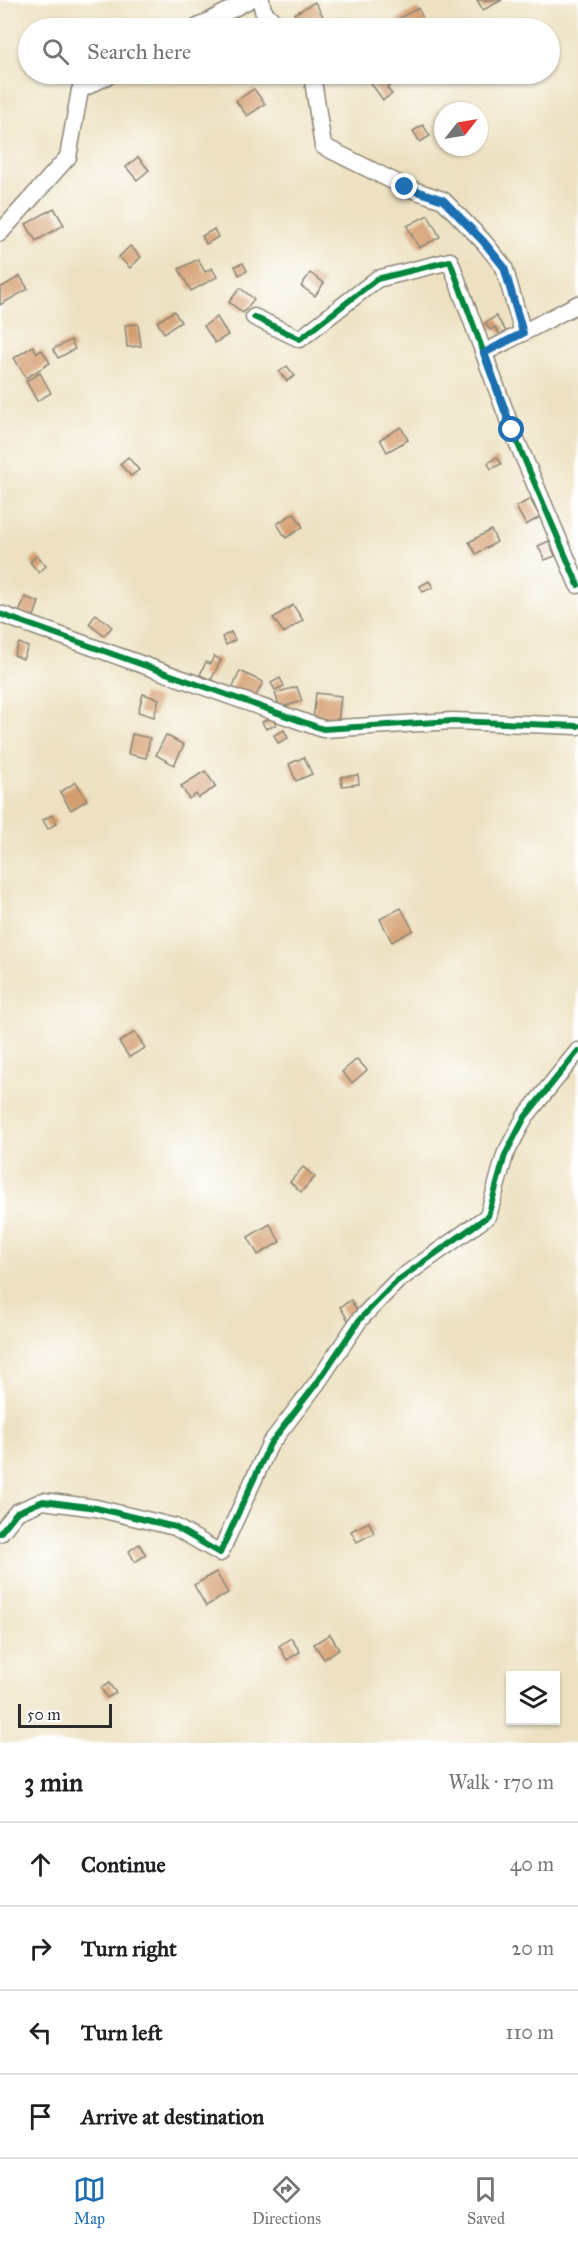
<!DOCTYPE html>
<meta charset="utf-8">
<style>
:root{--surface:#fff;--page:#f6f6f6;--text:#202124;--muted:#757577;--line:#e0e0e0;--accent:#1f6fb2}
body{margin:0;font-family:"IM FELL Great Primer",serif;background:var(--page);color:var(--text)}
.controls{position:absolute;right:18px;bottom:18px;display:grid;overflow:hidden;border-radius:0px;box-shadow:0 2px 4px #0004}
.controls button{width:54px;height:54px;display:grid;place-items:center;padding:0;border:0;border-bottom:2px solid var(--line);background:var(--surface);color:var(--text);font:30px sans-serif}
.compass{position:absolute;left:434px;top:102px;width:54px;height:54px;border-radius:50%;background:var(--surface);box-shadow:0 2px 4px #0004;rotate:59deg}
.scale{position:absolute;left:18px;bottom:15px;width:94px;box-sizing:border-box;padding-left:6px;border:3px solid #2b2b2b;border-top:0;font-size:16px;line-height:21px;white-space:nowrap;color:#2b2b2b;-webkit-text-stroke:4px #fff;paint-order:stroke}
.stop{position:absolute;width:18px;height:18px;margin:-14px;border:4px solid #1f6fb2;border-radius:50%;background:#fff}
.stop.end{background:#1f6fb2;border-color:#fff;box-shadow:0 2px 6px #0008}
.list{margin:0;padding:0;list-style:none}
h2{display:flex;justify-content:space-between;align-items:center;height:78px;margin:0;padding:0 24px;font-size:26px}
h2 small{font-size:20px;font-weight:400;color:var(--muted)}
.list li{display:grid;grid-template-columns:39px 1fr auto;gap:18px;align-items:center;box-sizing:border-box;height:84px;padding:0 24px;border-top:2px solid var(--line)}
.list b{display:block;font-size:22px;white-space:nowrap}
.list em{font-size:20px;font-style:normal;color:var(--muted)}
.icon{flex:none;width:33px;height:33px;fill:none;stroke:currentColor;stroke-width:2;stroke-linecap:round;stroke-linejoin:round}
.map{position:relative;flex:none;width:578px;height:1743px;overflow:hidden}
.search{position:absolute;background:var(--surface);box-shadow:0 2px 4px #0004;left:18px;right:18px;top:18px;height:66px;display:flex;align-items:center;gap:15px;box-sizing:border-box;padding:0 21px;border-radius:33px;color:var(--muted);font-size:22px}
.sheet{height:414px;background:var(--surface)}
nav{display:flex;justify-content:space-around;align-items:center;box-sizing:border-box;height:84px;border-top:2px solid var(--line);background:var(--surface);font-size:16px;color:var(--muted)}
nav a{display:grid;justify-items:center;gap:3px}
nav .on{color:var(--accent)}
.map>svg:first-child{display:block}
</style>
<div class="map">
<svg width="578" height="1743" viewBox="0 0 578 1743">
<rect width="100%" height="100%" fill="#fff"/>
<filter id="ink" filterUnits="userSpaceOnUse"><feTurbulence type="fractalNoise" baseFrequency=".0167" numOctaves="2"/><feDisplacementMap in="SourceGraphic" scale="12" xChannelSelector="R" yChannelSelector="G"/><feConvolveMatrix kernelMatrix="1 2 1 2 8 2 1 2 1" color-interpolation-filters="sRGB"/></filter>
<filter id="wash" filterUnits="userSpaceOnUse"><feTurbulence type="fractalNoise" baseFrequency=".008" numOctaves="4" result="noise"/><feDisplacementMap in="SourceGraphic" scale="24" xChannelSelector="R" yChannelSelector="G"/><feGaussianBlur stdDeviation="1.35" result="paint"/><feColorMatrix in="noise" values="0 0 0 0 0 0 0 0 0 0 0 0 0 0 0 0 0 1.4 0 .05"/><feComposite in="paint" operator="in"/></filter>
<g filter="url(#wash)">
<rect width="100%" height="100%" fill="#ede1c1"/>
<g id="blocks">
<g fill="#d49d6e">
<path d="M 477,0 L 502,0 L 483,10 Z"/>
<path d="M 315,2 L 325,20 L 311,28 L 302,28 L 294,14 Z"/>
<path d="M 418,8 L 427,26 L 421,28 L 400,28 L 396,20 Z"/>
<path d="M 390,74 L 396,82 L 387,88 L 392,94 L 383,100 L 370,82 L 380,75 L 383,79 Z"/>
<path d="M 254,89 L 265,104 L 247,116 L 236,101 Z"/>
<path d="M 423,125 L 430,136 L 420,142 L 413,131 Z"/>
<path d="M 138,157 L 149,170 L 137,180 L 126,167 Z"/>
<path d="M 54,208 L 64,225 L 36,241 L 26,224 Z"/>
<path d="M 428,215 L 440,237 L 419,248 L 407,226 Z"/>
<path d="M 214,229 L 218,237 L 206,244 L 202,236 Z"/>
<path d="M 130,246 L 141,257 L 130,268 L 119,257 Z"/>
<path d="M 198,259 L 205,272 L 212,268 L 217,277 L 191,291 L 179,269 Z"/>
<path d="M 243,263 L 247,271 L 239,275 L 235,266 Z"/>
<path d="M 310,273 L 324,283 L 315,296 L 301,286 Z"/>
<path d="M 20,276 L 28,289 L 0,305 L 0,288 Z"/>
<path d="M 240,288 L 254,299 L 243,313 L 229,302 Z"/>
<path d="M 174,311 L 181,322 L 164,333 L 157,322 Z"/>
<path d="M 496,316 L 506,331 L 500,335 L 495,327 L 490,330 L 485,323 Z"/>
<path d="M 217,317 L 228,335 L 215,343 L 204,326 Z"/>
<path d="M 138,324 L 141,346 L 127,347 L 125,325 Z"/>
<path d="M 71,340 L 75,349 L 58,358 L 53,349 Z"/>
<path d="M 33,346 L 37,353 L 42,350 L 50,363 L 26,378 L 14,358 Z"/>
<path d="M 287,366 L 295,376 L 287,381 L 279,372 Z"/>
<path d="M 40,373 L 51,393 L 37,401 L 26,381 Z"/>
<path d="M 401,427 L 408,440 L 387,452 L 380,439 Z"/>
<path d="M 128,457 L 139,470 L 131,476 L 120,464 Z"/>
<path d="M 497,457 L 501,464 L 491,469 L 488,463 Z"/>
<path d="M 530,499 L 540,517 L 526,525 L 516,507 Z"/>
<path d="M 294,513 L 303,527 L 286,538 L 277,524 Z"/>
<path d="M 491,530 L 497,542 L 476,554 L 469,542 Z"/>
<path d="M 549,541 L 555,556 L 545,560 L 538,546 Z"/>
<path d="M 37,555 L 46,566 L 39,573 L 30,562 Z"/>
<path d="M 429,581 L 433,587 L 423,592 L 420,586 Z"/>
<path d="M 25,597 L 39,602 L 33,619 L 19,613 Z"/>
<path d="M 293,605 L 303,620 L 284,633 L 273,618 Z"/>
<path d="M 96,614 L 112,627 L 104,636 L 89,624 Z"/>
<path d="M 231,632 L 235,640 L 226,645 L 222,637 Z"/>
<path d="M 19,643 L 28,647 L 23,659 L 14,655 Z"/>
<path d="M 214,656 L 221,660 L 211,680 L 200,675 L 206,662 L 210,664 Z"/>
<path d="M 240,671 L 263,682 L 254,700 L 232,689 Z"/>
<path d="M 280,678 L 284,686 L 275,690 L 271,683 Z"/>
<path d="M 297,687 L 302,701 L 280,708 L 275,693 Z"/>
<path d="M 316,693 L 341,696 L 338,723 L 313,720 Z"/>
<path d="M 143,694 L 159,699 L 154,717 L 138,712 Z"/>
<path d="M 272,717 L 276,725 L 266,729 L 262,722 Z"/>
<path d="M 284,730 L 288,738 L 278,743 L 274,735 Z"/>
<path d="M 132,734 L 150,738 L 146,758 L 128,754 Z"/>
<path d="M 166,735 L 184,745 L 174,765 L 156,755 Z"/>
<path d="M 304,757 L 312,774 L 296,781 L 289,764 Z"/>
<path d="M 205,771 L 216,787 L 198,798 L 196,794 L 189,799 L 181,786 Z"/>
<path d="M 358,775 L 359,784 L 342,786 L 341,777 Z"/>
<path d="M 76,782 L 87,800 L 71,810 L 60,792 Z"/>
<path d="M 52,815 L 57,823 L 48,829 L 43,820 Z"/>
<path d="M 401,908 L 413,930 L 392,942 L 380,919 Z"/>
<path d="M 135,1032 L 145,1048 L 129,1057 L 119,1042 Z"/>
<path d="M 357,1059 L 367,1070 L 352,1083 L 342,1072 Z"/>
<path d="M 303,1167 L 315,1177 L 301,1192 L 290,1182 Z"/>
<path d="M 270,1224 L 280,1242 L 258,1255 L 248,1237 Z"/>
<path d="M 351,1300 L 359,1314 L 348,1320 L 340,1307 Z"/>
<path d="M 369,1522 L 374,1533 L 357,1542 L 351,1531 Z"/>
<path d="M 139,1544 L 146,1555 L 135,1562 L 129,1551 Z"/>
<path d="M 216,1572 L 228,1593 L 206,1606 L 194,1585 Z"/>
<path d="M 330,1634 L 339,1649 L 324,1659 L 314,1644 Z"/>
<path d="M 291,1638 L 300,1652 L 287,1660 L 279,1646 Z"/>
<path d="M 109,1683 L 116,1693 L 107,1698 L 101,1688 Z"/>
</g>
</g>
</g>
<g filter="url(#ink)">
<use href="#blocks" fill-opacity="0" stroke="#8c8676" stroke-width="1.5"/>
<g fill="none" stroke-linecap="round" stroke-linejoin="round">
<defs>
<g id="minor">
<path d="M 261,0 L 263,11 L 280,28"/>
<path d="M 196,28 L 249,0"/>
<path d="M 312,74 L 323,146 L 405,187 L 443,200 L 483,241 L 504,267 L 523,333"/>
<path d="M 0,233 L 68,157 L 80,90 L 111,74"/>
<path d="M 254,317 L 300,339 L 377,279 L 450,261 L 512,430 L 578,585"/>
<path d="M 484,353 L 578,304"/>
<path d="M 0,614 L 323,729 L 453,721 L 578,726"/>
<path d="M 0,1533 L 17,1512 L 43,1501 L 96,1508 L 175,1527 L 220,1553 L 270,1444 L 317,1383 L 360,1319 L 397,1281 L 488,1216 L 505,1155 L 525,1117 L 578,1051"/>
</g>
</defs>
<use href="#minor" stroke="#8c8676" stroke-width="19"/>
<use href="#minor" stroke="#fff" stroke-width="16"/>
<defs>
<g id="cycleway">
<path d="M 254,317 L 300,339 L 377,279 L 450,261 L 512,430 L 578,585"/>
<path d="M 0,614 L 323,729 L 453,721 L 578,726"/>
<path d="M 0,1533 L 17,1512 L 43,1501 L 96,1508 L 175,1527 L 220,1553 L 270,1444 L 317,1383 L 360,1319 L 397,1281 L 488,1216 L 505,1155 L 525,1117 L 578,1051"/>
</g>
</defs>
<use href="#cycleway" stroke="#fff" stroke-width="10"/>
<use href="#cycleway" stroke="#00873e" stroke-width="6"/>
</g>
</g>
<g fill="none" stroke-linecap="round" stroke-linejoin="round" filter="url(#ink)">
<path stroke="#1f6fb2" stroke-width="8" d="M 405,187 L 443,200 L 483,241 L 504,267 L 523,333 L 484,353 L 512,430"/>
</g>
</svg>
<div class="controls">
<button><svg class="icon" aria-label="layers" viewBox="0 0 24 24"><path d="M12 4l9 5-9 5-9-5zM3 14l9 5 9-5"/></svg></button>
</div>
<svg class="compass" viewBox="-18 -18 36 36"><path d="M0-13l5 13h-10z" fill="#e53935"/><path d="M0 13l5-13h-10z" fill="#757577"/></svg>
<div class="scale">50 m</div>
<div class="stop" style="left:512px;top:430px"></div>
<div class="stop end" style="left:405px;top:187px"></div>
<div class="search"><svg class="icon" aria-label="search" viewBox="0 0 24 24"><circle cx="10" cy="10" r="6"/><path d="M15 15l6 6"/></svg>Search here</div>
</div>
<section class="sheet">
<h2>3 min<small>Walk · 170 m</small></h2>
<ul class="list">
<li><svg class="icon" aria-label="ahead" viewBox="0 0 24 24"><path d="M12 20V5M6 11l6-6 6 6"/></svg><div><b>Continue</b></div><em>40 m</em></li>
<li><svg class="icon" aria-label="right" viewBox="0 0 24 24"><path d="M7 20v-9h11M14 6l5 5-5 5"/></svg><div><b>Turn right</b></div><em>20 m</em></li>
<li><svg class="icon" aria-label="left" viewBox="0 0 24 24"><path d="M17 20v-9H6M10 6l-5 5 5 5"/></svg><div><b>Turn left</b></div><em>110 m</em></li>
<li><svg class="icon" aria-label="arrive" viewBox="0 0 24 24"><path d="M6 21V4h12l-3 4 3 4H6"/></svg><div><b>Arrive at destination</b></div></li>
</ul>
</section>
<nav>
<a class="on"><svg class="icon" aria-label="map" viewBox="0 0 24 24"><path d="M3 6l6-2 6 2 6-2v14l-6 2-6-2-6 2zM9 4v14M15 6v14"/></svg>Map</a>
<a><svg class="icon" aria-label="directions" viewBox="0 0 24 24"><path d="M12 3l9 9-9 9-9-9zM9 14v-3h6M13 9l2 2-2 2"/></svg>Directions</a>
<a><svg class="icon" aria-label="saved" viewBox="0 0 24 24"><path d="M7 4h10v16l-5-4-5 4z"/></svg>Saved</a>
</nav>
